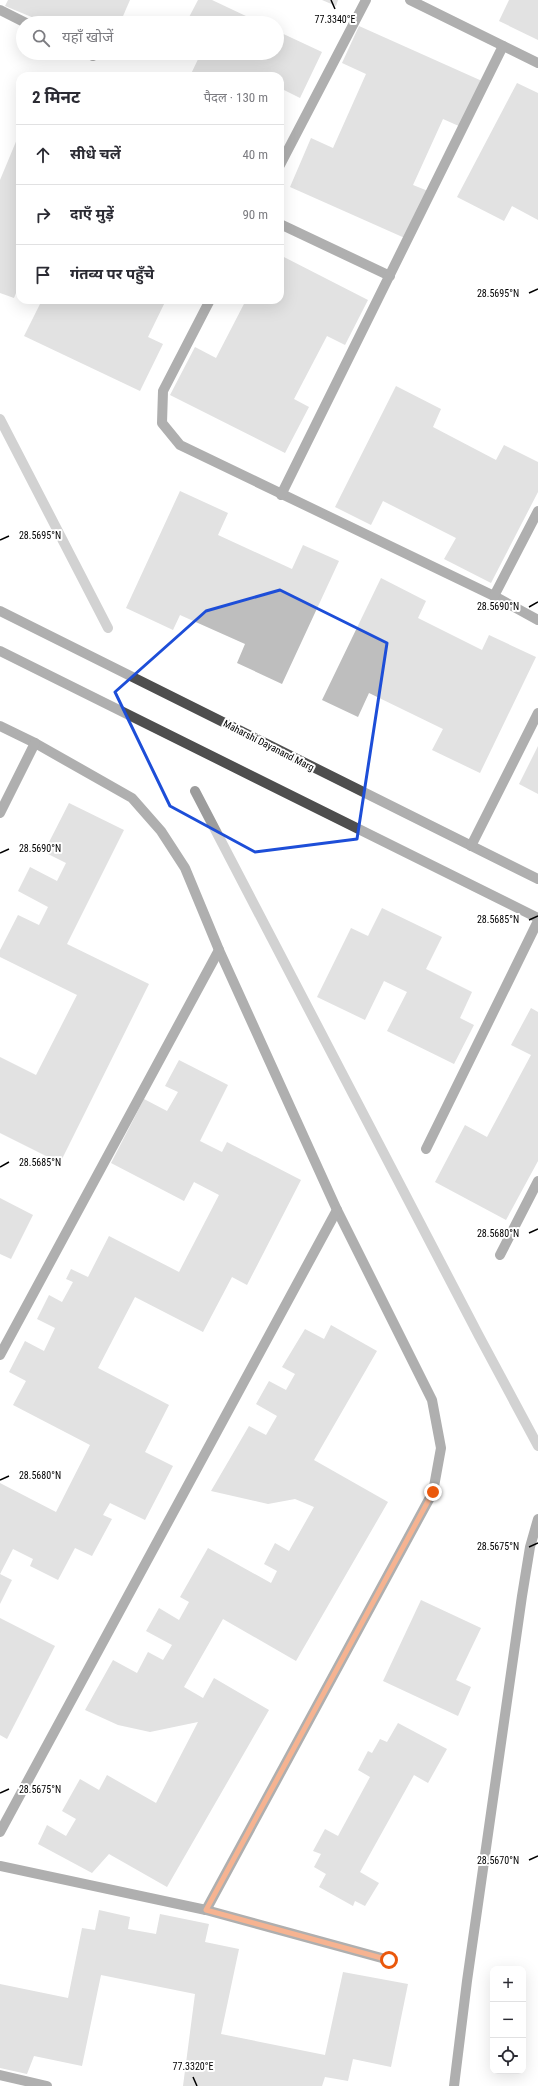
<!DOCTYPE html>
<html lang="hi">
<meta charset="utf-8">
<style>
:root{--surface:#fff;--page:#f7f7f7;--text:#2b2b33;--muted:#7c7c81;--line:#e1e1e2}
body{margin:0;font-family:"Roboto Condensed","Noto Sans Devanagari",sans-serif;background:var(--page);color:var(--text)}
.controls{position:absolute;right:12px;bottom:12px;display:grid;overflow:hidden;border-radius:8px;box-shadow:0 4px 16px #0002}
.controls button{width:36px;height:36px;display:grid;place-items:center;padding:0;border:0;border-bottom:1px solid var(--line);background:var(--surface);color:var(--text);font:20px sans-serif}
.stop{position:absolute;width:12px;height:12px;margin:-9px;border:3px solid #ea580c;border-radius:50%;background:#fff}
.stop.end{background:#ea580c;border-color:#fff;box-shadow:0 1px 4px #0008}
.list{margin:0;padding:0;list-style:none}
h2{display:flex;justify-content:space-between;align-items:center;height:52px;margin:0;padding:0 16px;font-size:17px}
h2 small{font-size:13px;font-weight:400;color:var(--muted)}
.list li{display:grid;grid-template-columns:26px 1fr auto;gap:12px;align-items:center;box-sizing:border-box;height:60px;padding:0 16px;border-top:1px solid var(--line)}
.list b{display:block;font-size:15px;white-space:nowrap}
.list em{font-size:13px;font-style:normal;color:var(--muted)}
.icon{flex:none;width:22px;height:22px;fill:none;stroke:currentColor;stroke-width:2;stroke-linecap:round;stroke-linejoin:round}
.map{position:relative;flex:none;width:538px;height:2086px;overflow:hidden}
.search{position:absolute;background:var(--surface);box-shadow:0 4px 16px #0002;left:16px;top:16px;width:268px;height:44px;display:flex;align-items:center;gap:10px;box-sizing:border-box;padding:0 14px;border-radius:22px;color:var(--muted);font-size:15px}
.panel{position:absolute;background:var(--surface);box-shadow:0 4px 16px #0002;left:16px;top:72px;width:268px;height:232px;border-radius:12px}
.map>svg:first-child{display:block}
</style>
<div class="map">
<svg width="538" height="2086" viewBox="0 0 538 2086">
<rect width="100%" height="100%" fill="#fff"/>
<g fill="none" stroke-linecap="round" stroke-linejoin="round">
<g stroke="#9c9c9c" stroke-width="10">
<path d="M 0,419 L 108,628"/>
<path d="M 195,791 L 479,1336 L 538,1446"/>
</g>
</g>
<g fill="#bebebe">
<path d="M 8,0 L 130,0 L 120,23 L 46,23 L 5,6 Z"/>
<path d="M 198,0 L 212,0 L 261,23 L 186,23 Z"/>
<path d="M 322,0 L 338,0 L 336,6 Z"/>
<path d="M 509,0 L 538,0 L 538,40 L 499,21 Z"/>
<path d="M 359,26 L 482,81 L 461,127 L 443,119 L 413,185 L 428,191 L 407,239 L 290,187 L 311,138 L 333,148 L 366,74 L 342,63 Z"/>
<path d="M 277,31 L 322,52 L 300,98 L 282,89 L 280,93 L 280,76 L 190,76 L 201,53 L 277,53 Z"/>
<path d="M 517,83 L 538,93 L 538,220 L 512,206 L 504,221 L 457,197 Z"/>
<path d="M 20,132 L 20,283 L 14,298 L 0,293 L 0,180 Z"/>
<path d="M 280,255 L 368,300 L 345,345 L 327,336 L 294,399 L 309,407 L 285,453 L 170,395 L 195,347 L 216,358 L 246,300 L 280,300 Z"/>
<path d="M 42,300 L 166,300 L 148,337 L 163,344 L 140,391 L 24,336 Z"/>
<path d="M 396,386 L 441,409 L 433,427 L 496,460 L 504,445 L 538,462 L 538,492 L 491,583 L 444,559 L 456,538 L 383,501 L 371,525 L 335,507 Z"/>
<path d="M 180,491 L 228,513 L 218,535 L 292,569 L 303,545 L 339,561 L 282,684 L 237,663 L 245,644 L 180,615 L 173,630 L 126,608 Z"/>
<path d="M 381,578 L 426,601 L 418,618 L 482,650 L 489,635 L 536,657 L 480,773 L 432,750 L 443,729 L 369,693 L 358,717 L 322,700 Z"/>
<path d="M 538,746 L 538,794 L 519,784 Z"/>
<path d="M 69,803 L 124,830 L 67,944 L 149,984 L 60,1163 L 0,1133 L 0,1057 L 36,1075 L 77,995 L 0,957 L 0,950 L 18,915 L 39,925 L 48,907 L 18,891 L 30,867 L 57,881 L 66,863 L 44,852 Z"/>
<path d="M 382,908 L 442,937 L 426,969 L 472,992 L 460,1018 L 474,1025 L 454,1064 L 387,1031 L 407,992 L 384,981 L 365,1020 L 317,997 L 351,928 L 368,936 Z"/>
<path d="M 531,1008 L 538,1012 L 538,1161 L 506,1220 L 435,1182 L 465,1125 L 487,1137 L 531,1055 L 511,1045 Z"/>
<path d="M 179,1060 L 228,1085 L 200,1141 L 222,1152 L 227,1142 L 301,1180 L 247,1285 L 232,1277 L 203,1332 L 135,1297 L 98,1368 L 169,1405 L 145,1452 L 173,1466 L 145,1520 L 110,1503 L 103,1515 L 112,1519 L 92,1556 L 75,1548 L 58,1580 L 30,1566 L 33,1559 L 13,1549 L 0,1574 L 12,1580 L 0,1604 L 0,1483 L 56,1512 L 90,1445 L 13,1405 L 26,1381 L 9,1372 L 25,1341 L 44,1351 L 55,1328 L 37,1319 L 49,1295 L 62,1302 L 73,1282 L 66,1279 L 71,1269 L 88,1277 L 109,1236 L 179,1272 L 219,1195 L 194,1182 L 184,1201 L 111,1163 L 144,1099 L 167,1111 L 178,1092 L 165,1086 Z"/>
<path d="M 0,1198 L 33,1215 L 11,1259 L 0,1254 Z"/>
<path d="M 331,1325 L 377,1351 L 314,1460 L 388,1502 L 296,1661 L 223,1619 L 184,1687 L 203,1698 L 214,1678 L 269,1710 L 167,1887 L 109,1854 L 92,1873 L 38,1844 L 47,1825 L 66,1836 L 76,1819 L 62,1811 L 80,1779 L 99,1790 L 107,1775 L 156,1803 L 198,1722 L 150,1732 L 118,1725 L 85,1710 L 113,1660 L 137,1673 L 148,1652 L 163,1660 L 172,1645 L 146,1631 L 159,1608 L 179,1620 L 189,1602 L 180,1597 L 208,1548 L 271,1583 L 277,1571 L 264,1564 L 275,1543 L 289,1551 L 314,1507 L 295,1499 L 268,1504 L 211,1491 L 249,1426 L 266,1435 L 277,1416 L 256,1404 L 269,1381 L 286,1390 L 295,1374 L 282,1367 L 305,1329 L 324,1339 Z"/>
<path d="M 421,1600 L 481,1628 L 456,1680 L 471,1687 L 458,1716 L 383,1681 Z"/>
<path d="M 0,1618 L 55,1646 L 7,1739 L 0,1735 Z"/>
<path d="M 398,1723 L 447,1749 L 428,1783 L 414,1775 L 360,1872 L 379,1883 L 365,1906 L 355,1901 L 353,1906 L 319,1887 L 326,1874 L 314,1867 L 321,1854 L 313,1851 L 325,1829 L 338,1836 L 370,1777 L 358,1770 L 368,1751 L 372,1753 L 380,1739 L 387,1742 Z"/>
<path d="M 99,1910 L 130,1917 L 128,1929 L 156,1934 L 160,1914 L 209,1924 L 205,1942 L 239,1949 L 221,2034 L 325,2055 L 343,1972 L 408,1984 L 391,2067 L 353,2059 L 348,2081 L 325,2077 L 322,2086 L 183,2086 L 195,1994 L 101,1975 L 82,2066 L 34,2056 L 27,2074 L 0,2068 L 0,1984 L 68,1998 L 82,1928 L 95,1930 Z"/>
</g>
<g fill="none" stroke-linecap="round" stroke-linejoin="round">
<g stroke="#4e4e4e" stroke-width="10">
<path d="M 410,0 L 538,63"/>
<path d="M 0,10 L 26,23"/>
<path d="M 87,53 L 93,56"/>
<path d="M 280,165 L 366,0"/>
<path d="M 280,224 L 390,276"/>
<path d="M 210,300 L 163,391 L 162,423 L 180,445 L 494,596 L 538,620"/>
<path d="M 281,495 L 503,46"/>
<path d="M 494,596 L 538,511"/>
<path d="M 0,611 L 538,879"/>
<path d="M 0,651 L 538,918"/>
<path d="M 0,726 L 35,743 L 132,798 L 161,831 L 185,868 L 219,950 L 337,1210 L 432,1400 L 441,1448 L 433,1492 L 206,1910"/>
<path d="M 0,813 L 35,743"/>
<path d="M 471,846 L 538,713"/>
<path d="M 426,1149 L 538,921"/>
<path d="M 500,1255 L 538,1181"/>
<path d="M 0,1355 L 219,950"/>
<path d="M 0,1832 L 337,1210"/>
<path d="M 0,1866 L 206,1910 L 389,1960"/>
<path d="M 0,2075 L 47,2086"/>
<path d="M 454,2086 L 467,1981 L 522,1596 L 530,1547 L 538,1519"/>
</g>
</g>
<g fill="none" stroke-linecap="round" stroke-linejoin="round">
<path stroke="#ea580c" stroke-width="5" d="M 389,1960 L 206,1910 L 433,1492"/>
</g>
<path d="M0 0H538V2086H0ZM 280,590 L 387,643 L 357,839 L 255,852 L 170,806 L 115,692 L 206,611 Z" fill="#fff" fill-opacity=".55" fill-rule="evenodd"/>
<path fill="none" stroke="#1d4ed8" stroke-width="3" stroke-linejoin="round" d="M 280,590 L 387,643 L 357,839 L 255,852 L 170,806 L 115,692 L 206,611 Z"/>
<path fill="none" stroke="#000" stroke-width="1.5" d="M 331,0 L 335,9M 529,293 L 538,289M 0,540 L 9,536M 529,607 L 538,602M 0,853 L 9,849M 529,920 L 538,916M 0,1167 L 9,1162M 529,1233 L 538,1229M 0,1480 L 9,1476M 529,1547 L 538,1543M 0,1793 L 9,1789M 529,1860 L 538,1856M 193,2077 L 197,2086"/>
<g text-anchor="middle" stroke-width="4" stroke-linejoin="round" paint-order="stroke">
<g font-size="10" fill="#000" stroke="#fff">
<text transform="translate(269 745) rotate(27)" y="4">Maharshi Dayanand Marg</text>
</g>
</g>
<g font-size="10" text-anchor="middle" fill="#000" stroke="#fff" stroke-width="4" stroke-linejoin="round" paint-order="stroke">
<text x="335" y="23">77.3340°E</text>
<text x="498" y="297">28.5695°N</text>
<text x="40" y="539">28.5695°N</text>
<text x="498" y="610">28.5690°N</text>
<text x="40" y="852">28.5690°N</text>
<text x="498" y="923">28.5685°N</text>
<text x="40" y="1166">28.5685°N</text>
<text x="498" y="1237">28.5680°N</text>
<text x="40" y="1479">28.5680°N</text>
<text x="498" y="1550">28.5675°N</text>
<text x="40" y="1793">28.5675°N</text>
<text x="498" y="1864">28.5670°N</text>
<text x="193" y="2070">77.3320°E</text>
</g>
</svg>
<div class="controls">
<button>+</button>
<button>−</button>
<button><svg class="icon" aria-label="locate" viewBox="0 0 24 24"><circle cx="12" cy="12" r="6"/><path d="M12 2v4M12 18v4M2 12h4M18 12h4"/></svg></button>
</div>
<div class="stop" style="left:389px;top:1960px"></div>
<div class="stop end" style="left:433px;top:1492px"></div>
<div class="search"><svg class="icon" aria-label="search" viewBox="0 0 24 24"><circle cx="10" cy="10" r="6"/><path d="M15 15l6 6"/></svg>यहाँ खोजें</div>
<section class="panel">
<h2>2 मिनट<small>पैदल · 130 m</small></h2>
<ul class="list">
<li><svg class="icon" aria-label="ahead" viewBox="0 0 24 24"><path d="M12 20V5M6 11l6-6 6 6"/></svg><div><b>सीधे चलें</b></div><em>40 m</em></li>
<li><svg class="icon" aria-label="right" viewBox="0 0 24 24"><path d="M7 20v-9h11M14 6l5 5-5 5"/></svg><div><b>दाएँ मुड़ें</b></div><em>90 m</em></li>
<li><svg class="icon" aria-label="arrive" viewBox="0 0 24 24"><path d="M6 21V4h12l-3 4 3 4H6"/></svg><div><b>गंतव्य पर पहुँचे</b></div></li>
</ul>
</section>
</div>
